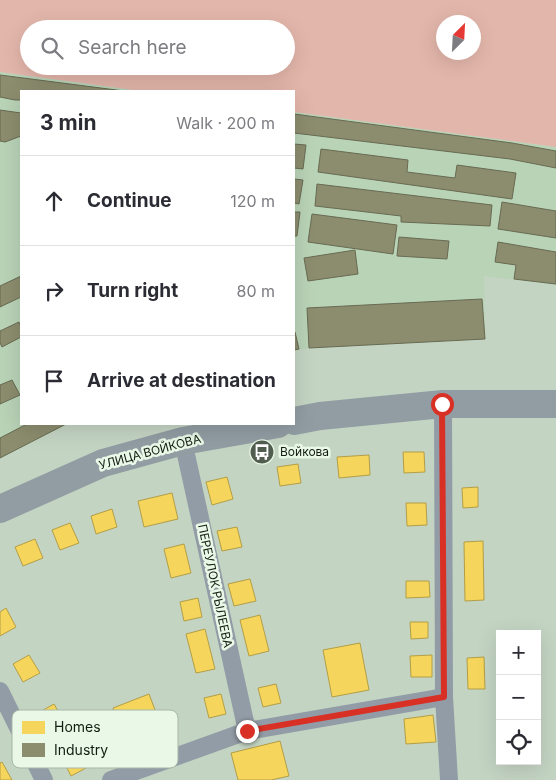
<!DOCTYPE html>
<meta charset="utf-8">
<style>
:root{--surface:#fff;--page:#f2f2f3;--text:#2b2b33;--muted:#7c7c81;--line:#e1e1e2}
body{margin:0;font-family:Inter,sans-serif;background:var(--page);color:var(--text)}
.controls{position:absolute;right:15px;bottom:15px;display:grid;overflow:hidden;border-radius:0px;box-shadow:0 5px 20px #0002}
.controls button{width:45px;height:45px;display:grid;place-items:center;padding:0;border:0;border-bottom:1px solid var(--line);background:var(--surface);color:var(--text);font:25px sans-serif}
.compass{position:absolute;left:436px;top:15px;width:45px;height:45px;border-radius:50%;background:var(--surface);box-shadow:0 5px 20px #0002;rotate:24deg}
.stop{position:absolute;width:15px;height:15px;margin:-11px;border:4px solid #d93025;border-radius:50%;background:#fff}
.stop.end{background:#d93025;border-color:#fff;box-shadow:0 1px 5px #0008}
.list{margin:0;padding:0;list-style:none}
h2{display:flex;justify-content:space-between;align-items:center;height:65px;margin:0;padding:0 20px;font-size:21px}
h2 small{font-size:16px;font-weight:400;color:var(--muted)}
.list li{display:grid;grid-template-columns:32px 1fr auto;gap:15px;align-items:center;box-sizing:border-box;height:90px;padding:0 20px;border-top:1px solid var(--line)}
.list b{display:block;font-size:19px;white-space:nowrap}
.list em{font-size:16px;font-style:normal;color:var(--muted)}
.icon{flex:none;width:28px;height:28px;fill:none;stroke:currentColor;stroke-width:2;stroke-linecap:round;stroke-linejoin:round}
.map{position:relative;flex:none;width:556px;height:780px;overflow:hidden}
.search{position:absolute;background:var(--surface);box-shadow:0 5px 20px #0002;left:20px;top:20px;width:275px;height:55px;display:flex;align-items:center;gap:12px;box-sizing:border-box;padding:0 18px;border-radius:28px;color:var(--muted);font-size:19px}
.panel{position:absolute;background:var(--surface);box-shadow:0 5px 20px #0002;left:20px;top:90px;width:275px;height:335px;border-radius:0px}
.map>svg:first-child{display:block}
</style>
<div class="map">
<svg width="556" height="780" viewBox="0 0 556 780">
<rect width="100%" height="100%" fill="#c4d4c3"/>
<g fill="#b9d3b7">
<path d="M 0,72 L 141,91 L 21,91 L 21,424 L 68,424 L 0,458 Z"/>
<path d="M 294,112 L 556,147 L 556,285 L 484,276 L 485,339 L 310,348 L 294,351 Z"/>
</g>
<path fill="#e3b6ab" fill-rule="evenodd" d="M 0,0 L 556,0 L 556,147 L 294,112 L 294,91 L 141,91 L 0,72 ZM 444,22 L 474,22 L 474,52 L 444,52 ZM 29,29 L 286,29 L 286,66 L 29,66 Z"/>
<g fill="#f6d55c" stroke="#b29e46">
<path d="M 403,452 L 424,452 L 425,472 L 404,473 Z"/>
<path d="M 369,455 L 370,475 L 339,478 L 337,457 Z"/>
<path d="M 298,464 L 301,483 L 280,486 L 277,467 Z"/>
<path d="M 227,477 L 233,499 L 212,505 L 206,482 Z"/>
<path d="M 478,487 L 478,507 L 463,508 L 462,488 Z"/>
<path d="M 172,493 L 178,519 L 144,527 L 138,501 Z"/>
<path d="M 406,503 L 426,503 L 427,525 L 407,526 Z"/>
<path d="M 112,509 L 117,527 L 96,534 L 91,516 Z"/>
<path d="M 70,523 L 79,543 L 60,550 L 52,530 Z"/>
<path d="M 237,527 L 242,547 L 222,551 L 217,531 Z"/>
<path d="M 35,539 L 43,558 L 23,566 L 15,547 Z"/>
<path d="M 483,541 L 484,600 L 465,601 L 464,542 Z"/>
<path d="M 184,544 L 191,573 L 171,578 L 164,549 Z"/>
<path d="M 250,579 L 256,601 L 234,606 L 228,584 Z"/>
<path d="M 406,581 L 429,581 L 430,597 L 406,598 Z"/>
<path d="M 198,598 L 202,617 L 184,621 L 180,602 Z"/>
<path d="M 6,608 L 16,627 L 0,636 L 0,612 Z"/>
<path d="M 260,615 L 269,651 L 249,656 L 240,620 Z"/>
<path d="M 410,622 L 428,622 L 428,638 L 411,639 Z"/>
<path d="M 205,629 L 215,669 L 196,673 L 186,634 Z"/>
<path d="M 360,643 L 369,690 L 332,697 L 323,650 Z"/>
<path d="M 29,655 L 40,673 L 23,682 L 13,664 Z"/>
<path d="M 432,655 L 432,677 L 411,677 L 410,656 Z"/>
<path d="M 484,657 L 485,689 L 468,689 L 467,658 Z"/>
<path d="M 276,684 L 281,703 L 263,707 L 258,688 Z"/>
<path d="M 149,694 L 166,739 L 130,752 L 113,708 Z"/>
<path d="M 221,694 L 226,714 L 209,718 L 204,698 Z"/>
<path d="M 54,704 L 63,720 L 47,729 L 38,713 Z"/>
<path d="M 433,715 L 436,742 L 406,744 L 404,719 Z"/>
<path d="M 280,741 L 289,776 L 271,780 L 238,780 L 231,753 Z"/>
<path d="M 78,754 L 86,768 L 71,776 L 64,762 Z"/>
<path d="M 2,762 L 12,780 L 0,780 L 0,763 Z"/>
</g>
<g fill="#8c8c6e" stroke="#676b52">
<path d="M 0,75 L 124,91 L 21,91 L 21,100 L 15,100 L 0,97 Z"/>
<path d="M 0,110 L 21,113 L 21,136 L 5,142 L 0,141 Z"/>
<path d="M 294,114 L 512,143 L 556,151 L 556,168 L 510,159 L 294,133 Z"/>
<path d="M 294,144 L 306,145 L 303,169 L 294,168 Z"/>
<path d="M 321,149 L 408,160 L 407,172 L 455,178 L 457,165 L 516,173 L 512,199 L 318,172 Z"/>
<path d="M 294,179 L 303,180 L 299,204 L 294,203 Z"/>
<path d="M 317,184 L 492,205 L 490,226 L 401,222 L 401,216 L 315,206 Z"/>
<path d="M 502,202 L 556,211 L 556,238 L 498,229 Z"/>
<path d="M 294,212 L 300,212 L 297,236 L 294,236 Z"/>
<path d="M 312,214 L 397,225 L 393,254 L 308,242 Z"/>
<path d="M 399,237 L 449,241 L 447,259 L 397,256 Z"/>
<path d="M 498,242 L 556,252 L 556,284 L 514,279 L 516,265 L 495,262 Z"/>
<path d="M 355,250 L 358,274 L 308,281 L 304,258 Z"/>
<path d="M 21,276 L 21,297 L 0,307 L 0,286 Z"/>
<path d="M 482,299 L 485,339 L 309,348 L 307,308 Z"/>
<path d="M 19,322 L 21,327 L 21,337 L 2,347 L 0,343 L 0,331 Z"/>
<path d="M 294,332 L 295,332 L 299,349 L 294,350 Z"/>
<path d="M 12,380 L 20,395 L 0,404 L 0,385 Z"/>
<path d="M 27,424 L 66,424 L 0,458 L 0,438 Z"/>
</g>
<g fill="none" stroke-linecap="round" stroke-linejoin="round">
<g stroke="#929ca6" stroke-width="18">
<path d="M 443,404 L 444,697 L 449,780"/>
<path d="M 183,441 L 247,731"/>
<path d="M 0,691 L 44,780"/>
<path d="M 111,780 L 247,731 L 444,697"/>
</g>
<g stroke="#919da3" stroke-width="28">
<path d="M 294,421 L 320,416 L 443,404 L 556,404"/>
<path d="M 0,509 L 103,463 L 183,441 L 278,424"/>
</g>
</g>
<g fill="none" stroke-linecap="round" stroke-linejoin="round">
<path stroke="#d93025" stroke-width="6" d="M 247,731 L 444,697 L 442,404"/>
</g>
<defs>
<symbol id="bus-disc" viewBox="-11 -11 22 22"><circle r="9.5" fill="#505d4f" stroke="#e9f8e7"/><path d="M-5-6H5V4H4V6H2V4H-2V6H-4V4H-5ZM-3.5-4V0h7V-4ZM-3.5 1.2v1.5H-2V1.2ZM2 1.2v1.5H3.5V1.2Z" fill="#fff"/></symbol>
</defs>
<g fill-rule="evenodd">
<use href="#bus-disc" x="248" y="438" width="28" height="28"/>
</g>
<g text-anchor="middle" stroke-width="5" stroke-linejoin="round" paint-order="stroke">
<g font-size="12" fill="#121d11" stroke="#e9f8e7">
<text transform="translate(150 452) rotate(-15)" y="4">УЛИЦА ВОЙКОВА</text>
<text transform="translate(215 586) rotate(78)" y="4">ПЕРЕУЛОК РЫЛЕЕВА</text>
</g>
<g font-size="12" fill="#121d11" stroke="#e9f8e7" text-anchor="start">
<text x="280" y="456">Войкова</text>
</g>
</g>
<rect x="12" y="710" width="166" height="58" rx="8" fill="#e9f8e7" stroke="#a8b6a7" stroke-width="1"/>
<rect x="22" y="721" width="23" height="13" fill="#f6d55c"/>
<rect x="22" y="743" width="23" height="14" fill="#8c8c6e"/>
<g font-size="14" fill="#121d11">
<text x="54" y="732">Homes</text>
<text x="54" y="755">Industry</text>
</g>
</svg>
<div class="controls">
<button>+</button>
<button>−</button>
<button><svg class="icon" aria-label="locate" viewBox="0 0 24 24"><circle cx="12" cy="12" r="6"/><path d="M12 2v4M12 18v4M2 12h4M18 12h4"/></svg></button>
</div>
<svg class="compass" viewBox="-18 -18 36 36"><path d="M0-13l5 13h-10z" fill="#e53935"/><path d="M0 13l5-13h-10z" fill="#7c7c81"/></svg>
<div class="stop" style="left:442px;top:404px"></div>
<div class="stop end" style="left:247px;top:731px"></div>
<div class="search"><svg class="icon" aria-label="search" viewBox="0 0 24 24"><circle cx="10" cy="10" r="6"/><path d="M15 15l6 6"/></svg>Search here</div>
<section class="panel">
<h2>3 min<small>Walk · 200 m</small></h2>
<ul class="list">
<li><svg class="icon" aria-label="ahead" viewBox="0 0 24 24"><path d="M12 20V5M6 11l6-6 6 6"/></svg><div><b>Continue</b></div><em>120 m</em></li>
<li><svg class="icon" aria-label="right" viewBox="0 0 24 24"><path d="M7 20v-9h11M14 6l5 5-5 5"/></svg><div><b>Turn right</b></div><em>80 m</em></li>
<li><svg class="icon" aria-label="arrive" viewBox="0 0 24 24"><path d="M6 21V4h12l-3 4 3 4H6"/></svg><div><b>Arrive at destination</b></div></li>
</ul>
</section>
</div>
